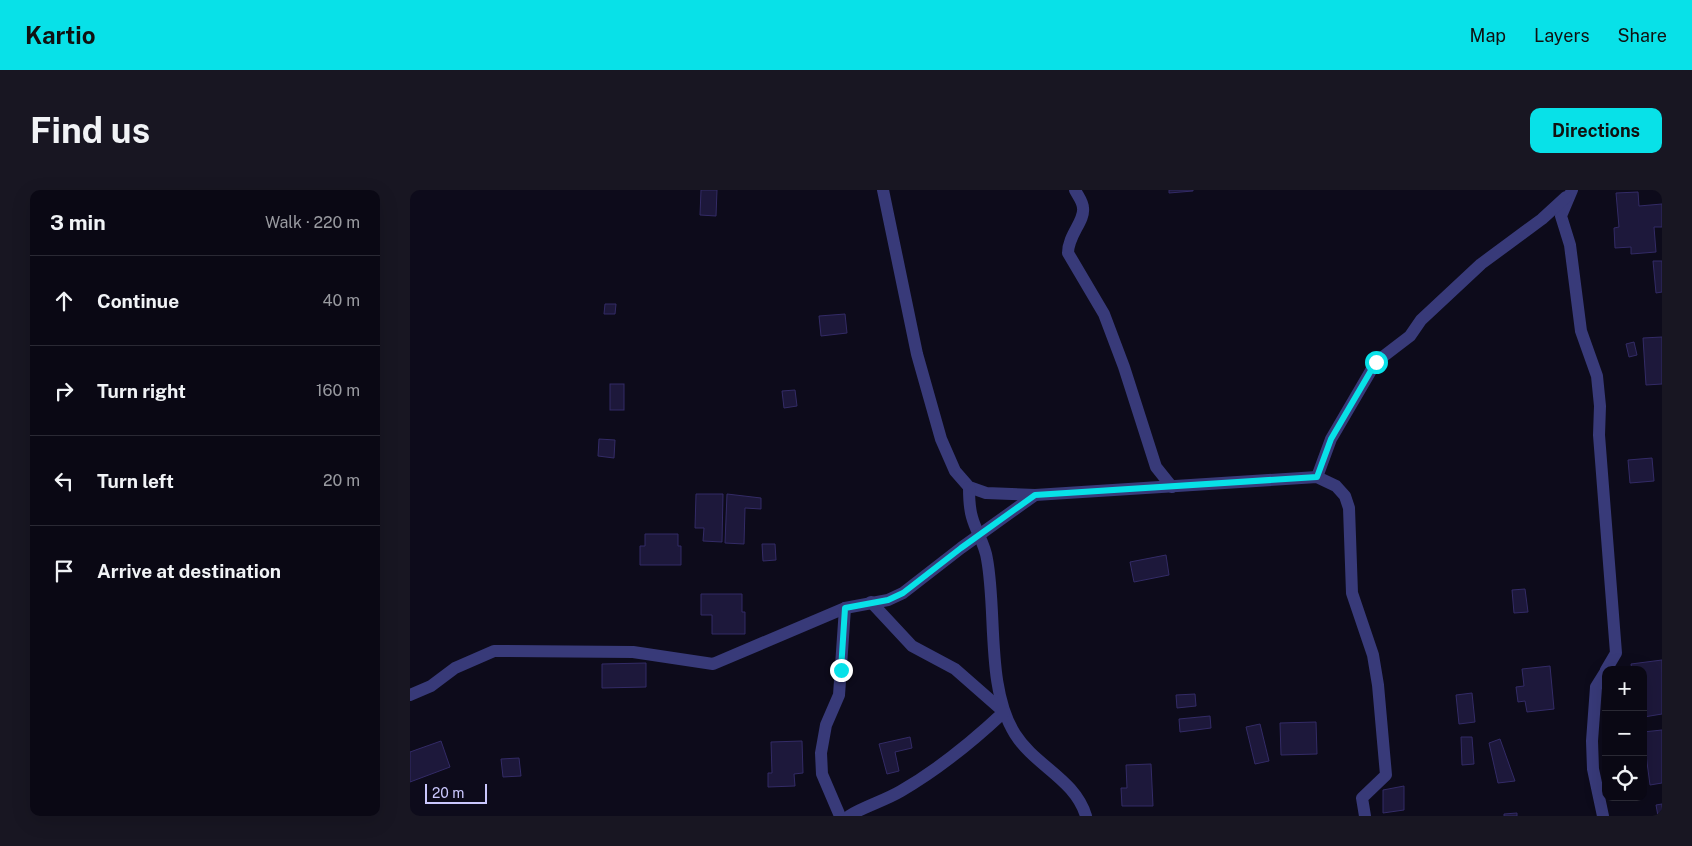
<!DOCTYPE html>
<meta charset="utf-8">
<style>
:root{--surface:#0a0814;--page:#181622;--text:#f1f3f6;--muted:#999aa0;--line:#2a2934;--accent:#08e1e8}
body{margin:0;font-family:"Public Sans",sans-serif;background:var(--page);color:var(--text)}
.controls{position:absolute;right:15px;bottom:15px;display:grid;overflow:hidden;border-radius:10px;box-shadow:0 5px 20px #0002}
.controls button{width:45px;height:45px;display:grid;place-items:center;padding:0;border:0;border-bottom:1px solid var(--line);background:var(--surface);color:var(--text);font:25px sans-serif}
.scale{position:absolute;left:15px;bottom:12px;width:62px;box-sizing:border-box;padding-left:5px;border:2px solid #cac7fd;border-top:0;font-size:14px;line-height:18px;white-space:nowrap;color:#cac7fd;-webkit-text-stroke:4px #0d0b1b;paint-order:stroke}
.stop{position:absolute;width:15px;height:15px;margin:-11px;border:4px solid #08e1e8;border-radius:50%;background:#fff}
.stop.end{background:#08e1e8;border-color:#fff;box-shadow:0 1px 5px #0008}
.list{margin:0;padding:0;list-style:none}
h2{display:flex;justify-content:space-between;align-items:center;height:65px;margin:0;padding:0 20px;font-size:21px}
h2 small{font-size:16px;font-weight:400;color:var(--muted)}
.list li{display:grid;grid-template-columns:32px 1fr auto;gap:15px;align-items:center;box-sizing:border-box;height:90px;padding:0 20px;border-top:1px solid var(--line)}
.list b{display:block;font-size:19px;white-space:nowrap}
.list em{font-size:16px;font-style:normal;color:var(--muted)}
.icon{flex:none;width:28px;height:28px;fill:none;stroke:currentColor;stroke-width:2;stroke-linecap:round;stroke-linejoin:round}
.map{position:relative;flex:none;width:1252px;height:626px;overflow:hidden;border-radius:10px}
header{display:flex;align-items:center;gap:30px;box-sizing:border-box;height:70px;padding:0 25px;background:var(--accent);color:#111}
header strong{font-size:24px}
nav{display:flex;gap:28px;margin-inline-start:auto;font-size:18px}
.intro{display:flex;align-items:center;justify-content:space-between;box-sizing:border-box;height:120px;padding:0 30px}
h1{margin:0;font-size:35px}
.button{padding:12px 22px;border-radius:10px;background:var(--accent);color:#111;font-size:18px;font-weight:700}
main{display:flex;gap:30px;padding:0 30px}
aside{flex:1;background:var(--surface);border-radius:10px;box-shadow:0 5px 20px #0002}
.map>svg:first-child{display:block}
</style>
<header>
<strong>Kartio</strong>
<nav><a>Map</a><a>Layers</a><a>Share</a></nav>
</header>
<div class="intro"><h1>Find us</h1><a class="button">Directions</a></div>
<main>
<aside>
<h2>3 min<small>Walk · 220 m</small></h2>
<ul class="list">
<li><svg class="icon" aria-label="ahead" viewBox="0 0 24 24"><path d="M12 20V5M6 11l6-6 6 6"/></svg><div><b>Continue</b></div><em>40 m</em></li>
<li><svg class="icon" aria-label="right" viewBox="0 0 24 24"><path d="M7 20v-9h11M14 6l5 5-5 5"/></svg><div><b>Turn right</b></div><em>160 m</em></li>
<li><svg class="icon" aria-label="left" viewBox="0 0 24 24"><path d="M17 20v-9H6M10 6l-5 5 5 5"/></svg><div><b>Turn left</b></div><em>20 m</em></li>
<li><svg class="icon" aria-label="arrive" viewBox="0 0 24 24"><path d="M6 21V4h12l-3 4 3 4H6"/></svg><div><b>Arrive at destination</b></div></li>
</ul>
</aside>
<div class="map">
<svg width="1252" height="626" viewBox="0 0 1252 626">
<rect width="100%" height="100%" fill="#0d0b1b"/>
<g fill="#1d183b" stroke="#332b66">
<path d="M 291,0 L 307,0 L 306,26 L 290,25 Z"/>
<path d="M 759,0 L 783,0 L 783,1 L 759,3 Z"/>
<path d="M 1228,2 L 1229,16 L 1252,14 L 1252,37 L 1244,37 L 1246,62 L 1221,64 L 1221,57 L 1205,58 L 1204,38 L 1209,37 L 1206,3 Z"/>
<path d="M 1243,71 L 1252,71 L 1252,102 L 1246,103 Z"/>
<path d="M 195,114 L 206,114 L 205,124 L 194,124 Z"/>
<path d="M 435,124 L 437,143 L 411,146 L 409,126 Z"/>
<path d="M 1252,147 L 1252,194 L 1236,195 L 1233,148 Z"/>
<path d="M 1224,152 L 1227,165 L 1219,167 L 1216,154 Z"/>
<rect x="200" y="194" width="14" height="26"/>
<path d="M 385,200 L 387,216 L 374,218 L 372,201 Z"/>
<path d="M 189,249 L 205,250 L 204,268 L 188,266 Z"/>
<path d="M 1242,268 L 1244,291 L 1220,293 L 1218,270 Z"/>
<path d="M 286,304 L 313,304 L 312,352 L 293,351 L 294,338 L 285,338 Z"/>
<path d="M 317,304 L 351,308 L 351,319 L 335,318 L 334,354 L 315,353 Z"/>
<path d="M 235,344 L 268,344 L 268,356 L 271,356 L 271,375 L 230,375 L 230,356 L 235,356 Z"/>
<path d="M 352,354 L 365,354 L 366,370 L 353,371 Z"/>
<path d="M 756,365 L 759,385 L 724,392 L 720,372 Z"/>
<path d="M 1115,399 L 1118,422 L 1104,423 L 1102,400 Z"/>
<path d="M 291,404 L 332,404 L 332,422 L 335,422 L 335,444 L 302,444 L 302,425 L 291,425 Z"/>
<path d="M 1252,470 L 1252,524 L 1234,527 L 1233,480 L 1222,480 L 1221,474 Z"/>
<path d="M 236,473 L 236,497 L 192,498 L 192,474 Z"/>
<path d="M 1140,476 L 1144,519 L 1117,522 L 1115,511 L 1108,512 L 1106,497 L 1114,496 L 1112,479 Z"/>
<path d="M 1062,503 L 1065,532 L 1049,534 L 1046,505 Z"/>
<path d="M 785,504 L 786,516 L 767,518 L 766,505 Z"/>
<path d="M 800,526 L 801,538 L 770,542 L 769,529 Z"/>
<path d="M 906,532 L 907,564 L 871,565 L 870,533 Z"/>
<path d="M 850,534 L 859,571 L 845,574 L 836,537 Z"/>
<path d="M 1252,540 L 1252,593 L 1240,595 L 1233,542 Z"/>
<path d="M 500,547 L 502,558 L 485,562 L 489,581 L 477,584 L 469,554 Z"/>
<path d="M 1051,547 L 1062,547 L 1064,574 L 1052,575 Z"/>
<path d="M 1090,549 L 1105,591 L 1088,593 L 1079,553 Z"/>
<path d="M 31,551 L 40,577 L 0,592 L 0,562 Z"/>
<path d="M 392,551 L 393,583 L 384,584 L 385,596 L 358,597 L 358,583 L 362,583 L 361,552 Z"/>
<path d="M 109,568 L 111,586 L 93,587 L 91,569 Z"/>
<path d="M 741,574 L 743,616 L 712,616 L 711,598 L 717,598 L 716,575 Z"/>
<path d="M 994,596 L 994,620 L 973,623 L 973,600 Z"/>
<path d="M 1252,614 L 1252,626 L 1248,626 L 1246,615 Z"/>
<path d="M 1107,623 L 1107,626 L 1094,626 L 1094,624 Z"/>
</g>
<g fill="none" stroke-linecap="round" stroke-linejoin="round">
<g stroke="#383a79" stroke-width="12">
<path d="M 473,0 L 507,164 L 531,249 L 545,281 L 559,297 L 576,303 L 625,305 L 907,287 L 926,296 L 935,306 L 939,318 L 942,403 L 963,465 L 968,495 L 976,585 L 952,608 L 955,626"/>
<path d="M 665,0 C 668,6 673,12 673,18 C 675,31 658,45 658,63 L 694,124 L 714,177 L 746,277 L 762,297"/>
<path d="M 1162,0 L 1151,26 L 1160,55 L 1171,141 L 1187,186 L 1190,216 L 1189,245 L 1206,463 L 1196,480"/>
<path d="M 907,287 L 921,249 L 966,172 L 1000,146 L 1011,130 L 1071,74 L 1132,29 L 1156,7"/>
<path d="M 559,297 C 559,307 559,317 562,327 C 566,342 575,354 577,369 C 587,423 576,498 605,544 C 625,576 665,589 676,626"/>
<path d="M 0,505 L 21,496 L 45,478 L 84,461 L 223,462 L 303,474 L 435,418 L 478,410 L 493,403 L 551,358 L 625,305"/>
<path d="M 430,626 L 412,584 L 411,563 L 416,535 L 429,505 L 435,418"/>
<path d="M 439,626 C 455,616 474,611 491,601 C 529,579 562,552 594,522 L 545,479 L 502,456 L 461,412"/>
<path d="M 1193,626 L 1183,579 L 1182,551 L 1186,497 L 1196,481"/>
</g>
</g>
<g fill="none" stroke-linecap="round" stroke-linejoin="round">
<path stroke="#08e1e8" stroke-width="6" d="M 431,480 L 435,418 L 478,410 L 493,403 L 551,358 L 625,305 L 907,287 L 921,249 L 966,172"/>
</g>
</svg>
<div class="controls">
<button>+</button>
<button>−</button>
<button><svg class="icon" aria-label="locate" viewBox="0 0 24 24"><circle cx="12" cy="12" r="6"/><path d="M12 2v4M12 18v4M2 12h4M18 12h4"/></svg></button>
</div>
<div class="scale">20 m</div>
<div class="stop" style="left:966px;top:172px"></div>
<div class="stop end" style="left:431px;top:480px"></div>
</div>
</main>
